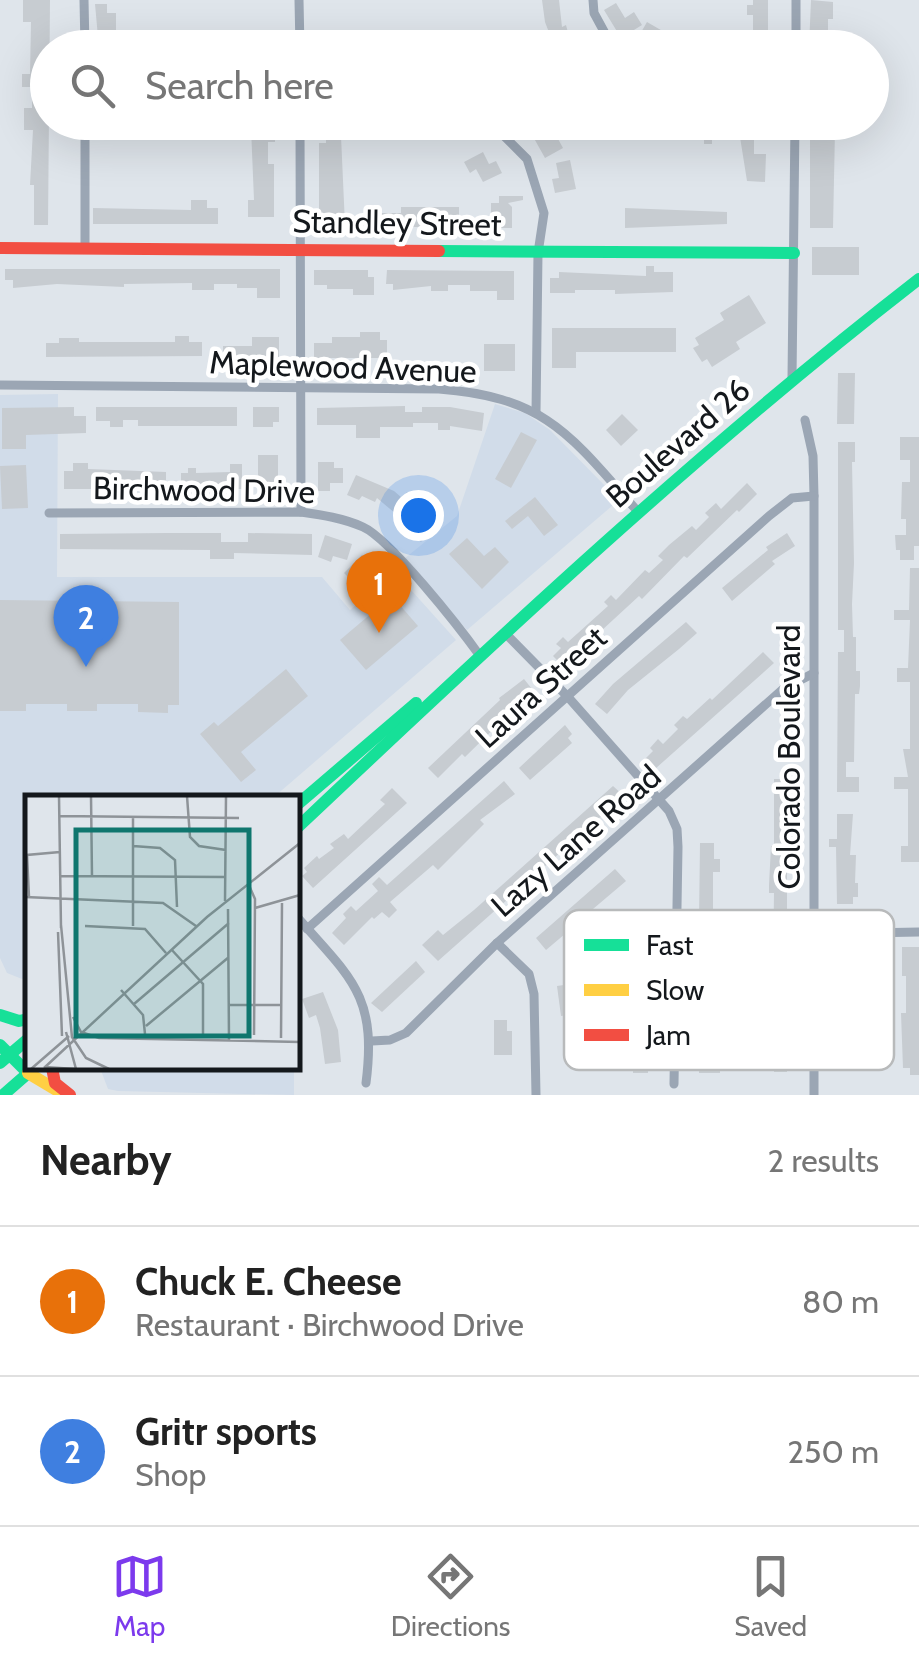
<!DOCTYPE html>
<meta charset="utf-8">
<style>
:root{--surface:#fff;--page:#f6f6f6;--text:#222;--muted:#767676;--line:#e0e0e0;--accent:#7c3aed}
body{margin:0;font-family:Cabin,sans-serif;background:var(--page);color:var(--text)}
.you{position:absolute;left:418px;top:515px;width:35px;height:35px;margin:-25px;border:8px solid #fff;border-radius:50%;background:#1a73e8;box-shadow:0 0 0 15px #1a73e833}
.badge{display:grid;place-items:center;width:65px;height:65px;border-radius:50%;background:var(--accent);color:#fff;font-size:32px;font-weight:700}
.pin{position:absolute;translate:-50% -82px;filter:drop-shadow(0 2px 5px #0008)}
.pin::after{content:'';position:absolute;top:52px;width:35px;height:30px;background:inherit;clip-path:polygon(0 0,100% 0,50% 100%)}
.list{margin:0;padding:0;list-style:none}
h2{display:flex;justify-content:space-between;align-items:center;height:130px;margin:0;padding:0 40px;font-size:42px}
h2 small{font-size:32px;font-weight:400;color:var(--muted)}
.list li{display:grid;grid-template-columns:65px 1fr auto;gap:30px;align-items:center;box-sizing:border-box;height:150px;padding:0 40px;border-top:2px solid var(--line)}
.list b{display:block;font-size:38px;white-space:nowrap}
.list p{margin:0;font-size:32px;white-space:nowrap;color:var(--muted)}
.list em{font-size:32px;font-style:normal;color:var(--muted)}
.icon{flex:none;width:55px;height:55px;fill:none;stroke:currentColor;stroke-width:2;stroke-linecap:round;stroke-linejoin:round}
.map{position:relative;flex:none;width:919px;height:1095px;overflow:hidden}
.search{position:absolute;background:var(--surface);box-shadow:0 10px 40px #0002;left:30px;right:30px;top:30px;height:110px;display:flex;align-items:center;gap:25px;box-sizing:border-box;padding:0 35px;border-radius:55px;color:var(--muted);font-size:38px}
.sheet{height:430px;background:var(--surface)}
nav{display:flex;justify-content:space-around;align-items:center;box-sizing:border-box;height:140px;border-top:2px solid var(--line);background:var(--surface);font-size:28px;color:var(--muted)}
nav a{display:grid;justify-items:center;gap:5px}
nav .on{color:var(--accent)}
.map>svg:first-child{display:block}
</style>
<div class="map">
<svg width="919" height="1095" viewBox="0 0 919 1095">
<rect width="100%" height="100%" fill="#dfe5eb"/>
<g fill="#d1dce9">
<path d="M 58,394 L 57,577 L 322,577 L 350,610 L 394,571 L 456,640 L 274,797 L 28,798 L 27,981 L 7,973 L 0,958 L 0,395 Z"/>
<path d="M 495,404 L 525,413 L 550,430 L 619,500 L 467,630 L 404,559 L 457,516 Z"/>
<path d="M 100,1068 L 294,1068 L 294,1095 L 118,1091 L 108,1089 Z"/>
</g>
<g fill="#c7ccd1">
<path d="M 23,0 L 50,0 L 48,225 L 34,225 L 34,185 L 30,185 L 33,130 L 24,130 L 24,108 L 32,108 L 32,87 L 22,87 L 22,74 L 30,74 L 31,22 L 23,22 Z"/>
<path d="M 542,0 L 559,0 L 562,27 L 566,25 L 572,48 L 555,48 L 545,22 Z"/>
<path d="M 753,0 L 768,0 L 768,48 L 753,48 L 753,15 L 747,15 L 747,5 L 753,5 Z"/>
<path d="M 811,0 L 833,2 L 833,19 L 828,19 L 828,47 L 809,47 Z"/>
<path d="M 616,3 L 625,18 L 634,12 L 642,25 L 621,38 L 604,10 Z"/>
<path d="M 95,4 L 107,4 L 107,13 L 116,13 L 116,38 L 122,37 L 122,48 L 99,48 Z"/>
<path d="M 647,22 L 666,33 L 661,40 L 675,48 L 632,48 Z"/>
<path d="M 326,122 L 337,122 L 337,136 L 341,136 L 345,225 L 319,225 L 319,143 L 326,143 Z"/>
<path d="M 640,122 L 754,122 L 754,154 L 766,154 L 765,182 L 747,181 L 740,137 L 712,137 L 712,144 L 704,144 L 704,137 L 686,139 L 638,130 Z"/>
<path d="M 543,126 L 546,132 L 552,128 L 563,148 L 545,158 L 531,133 Z"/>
<path d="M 251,128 L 275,128 L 275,142 L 268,142 L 268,164 L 274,164 L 274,217 L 248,217 L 248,200 L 254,200 Z"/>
<path d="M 810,130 L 835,130 L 833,228 L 810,228 Z"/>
<path d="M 483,152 L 489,164 L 496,161 L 502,173 L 483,182 L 476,169 L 470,173 L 464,162 Z"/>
<path d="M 570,160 L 576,189 L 555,193 L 552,179 L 559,178 L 556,163 Z"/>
<path d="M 499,196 L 523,196 L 523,200 L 508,203 L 512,207 L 512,228 L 491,228 L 491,203 L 499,203 Z"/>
<path d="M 191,200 L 207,200 L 207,208 L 218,208 L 218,224 L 93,224 L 93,208 L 191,210 Z"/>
<path d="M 401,207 L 459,207 L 459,226 L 448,226 L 448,222 L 425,222 L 425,227 L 410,227 L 410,223 L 366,226 L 366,213 L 401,213 Z"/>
<path d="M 625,208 L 727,212 L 727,224 L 625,228 Z"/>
<rect x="812" y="247" width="47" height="28"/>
<path d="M 646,266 L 654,266 L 654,272 L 673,272 L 673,292 L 615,294 L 615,290 L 575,290 L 575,293 L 550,293 L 550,278 L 559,278 L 559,272 L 646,276 Z"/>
<path d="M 5,269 L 280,269 L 280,298 L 257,298 L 257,288 L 237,288 L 237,284 L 214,284 L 214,290 L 192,290 L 192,283 L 124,284 L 124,287 L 57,284 L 13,288 L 13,280 L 5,280 Z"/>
<path d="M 314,270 L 368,270 L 368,277 L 374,277 L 374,295 L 353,295 L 353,289 L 327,289 L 327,285 L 314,285 Z"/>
<path d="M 387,270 L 514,271 L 514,300 L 497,300 L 497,291 L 470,291 L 470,285 L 448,285 L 448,291 L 431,291 L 431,286 L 393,290 L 393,284 L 386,284 Z"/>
<path d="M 749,295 L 766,323 L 736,342 L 740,349 L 712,367 L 707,359 L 702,362 L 693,348 L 699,345 L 695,338 L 724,320 L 720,313 Z"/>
<path d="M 552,328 L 676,328 L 676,352 L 576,352 L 576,368 L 552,368 Z"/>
<path d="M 360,332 L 380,332 L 380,340 L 387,340 L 387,358 L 314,358 L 314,343 L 332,343 L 332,337 L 360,337 Z"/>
<path d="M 175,336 L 189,336 L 189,342 L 202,342 L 202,356 L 46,357 L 46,343 L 59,343 L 59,338 L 79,338 L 79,342 L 175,342 Z"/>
<path d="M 252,337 L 279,337 L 279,358 L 245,358 L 245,367 L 223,367 L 223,346 L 252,346 Z"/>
<rect x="484" y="344" width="31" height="27"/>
<path d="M 838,373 L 855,373 L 854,424 L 837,424 Z"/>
<path d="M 405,406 L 405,412 L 422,412 L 422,407 L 450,407 L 484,413 L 482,431 L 450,426 L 450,430 L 438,430 L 438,423 L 413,423 L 413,427 L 380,427 L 380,438 L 356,438 L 356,425 L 317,425 L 317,408 Z"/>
<path d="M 74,407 L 74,416 L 86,416 L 86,433 L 26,435 L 26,449 L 2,449 L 2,408 Z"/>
<path d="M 96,407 L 237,407 L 237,426 L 138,426 L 138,420 L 123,420 L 123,427 L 110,427 L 110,421 L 96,421 Z"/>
<path d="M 253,407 L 279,407 L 279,422 L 273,422 L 273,427 L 253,427 Z"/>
<path d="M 622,414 L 638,430 L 621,446 L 606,430 Z"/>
<path d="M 521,432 L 537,440 L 511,488 L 495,479 Z"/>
<path d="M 900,437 L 919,437 L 919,546 L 914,546 L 914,560 L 900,560 L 900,550 L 896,550 L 895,535 L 906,535 L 906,519 L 901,519 L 902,482 L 910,482 L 910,460 L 900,460 Z"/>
<path d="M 838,442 L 855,442 L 855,462 L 852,462 L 854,563 L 852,604 L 853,637 L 856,637 L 856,671 L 860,671 L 860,686 L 859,694 L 855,694 L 854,762 L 846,762 L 846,777 L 859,777 L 859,792 L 837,792 L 838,652 L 844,652 L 844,630 L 838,630 Z"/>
<rect x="258" y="455" width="20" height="30"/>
<path d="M 318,462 L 334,462 L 334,468 L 343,468 L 343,483 L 330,483 L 330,491 L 318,491 Z"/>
<path d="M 73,463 L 88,463 L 88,469 L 166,472 L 166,489 L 64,489 L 64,471 L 73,471 Z"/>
<path d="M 230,464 L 242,464 L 242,489 L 181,489 L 181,473 L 188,473 L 188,468 L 196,468 L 196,473 L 230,472 Z"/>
<path d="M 26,465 L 28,508 L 2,509 L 0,466 Z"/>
<path d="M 356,475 L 394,491 L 402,498 L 407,492 L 418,501 L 413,508 L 434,527 L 421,542 L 405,527 L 408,524 L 377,498 L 375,502 L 362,496 L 359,500 L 347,495 Z"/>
<path d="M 747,483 L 757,494 L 739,512 L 737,510 L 687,558 L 684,556 L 642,599 L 639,596 L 563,666 L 553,656 L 561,648 L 556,644 L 563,637 L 568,642 L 608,606 L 604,602 L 611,595 L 616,600 L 645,570 L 649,573 L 663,560 L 658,556 L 669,545 L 692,526 L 696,530 L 709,517 L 705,513 L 716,503 L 721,509 Z"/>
<path d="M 535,497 L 558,525 L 544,536 L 528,516 L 512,529 L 505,521 Z"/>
<path d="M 168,533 L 221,533 L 221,542 L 248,542 L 248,533 L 312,534 L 312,555 L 234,553 L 234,559 L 210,559 L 210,550 L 60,549 L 60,534 Z"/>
<path d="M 787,533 L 795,546 L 772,561 L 775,564 L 732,601 L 722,588 L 768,550 L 766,547 Z"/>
<path d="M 325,535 L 352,544 L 347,560 L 333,556 L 331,562 L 318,557 Z"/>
<path d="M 467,538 L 484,556 L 495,547 L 509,562 L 482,589 L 449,554 Z"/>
<path d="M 362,555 L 372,566 L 366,572 L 372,578 L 361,590 L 344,573 Z"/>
<path d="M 910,568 L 919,568 L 919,862 L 901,862 L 901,846 L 908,846 L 908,789 L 894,789 L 894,777 L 908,777 L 903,749 L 910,749 L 910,682 L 897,682 L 897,668 L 908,668 L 910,620 L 894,620 L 894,610 L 909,610 Z"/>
<path d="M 392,596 L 418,626 L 366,670 L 340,640 Z"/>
<path d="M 0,600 L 179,602 L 179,705 L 168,705 L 168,713 L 138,712 L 138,704 L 97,704 L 97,711 L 67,711 L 67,704 L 26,704 L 26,711 L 0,711 Z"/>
<path d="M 686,622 L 697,633 L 679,649 L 628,690 L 607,714 L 595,704 L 613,684 Z"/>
<path d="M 763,652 L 774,663 L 655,769 L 645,759 L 653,751 L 650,748 L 658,739 L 663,744 L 678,729 L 674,725 L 683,716 L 687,719 L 710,698 L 712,700 Z"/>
<path d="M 286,669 L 308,696 L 241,752 L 256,770 L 241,782 L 200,734 L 214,722 L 218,726 Z"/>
<path d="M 524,679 L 536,694 L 510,713 L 465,757 L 462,754 L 438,778 L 428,768 L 500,700 L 499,698 Z"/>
<path d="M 565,725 L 572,734 L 568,738 L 572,743 L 530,780 L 519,768 Z"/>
<path d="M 774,779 L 787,779 L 787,1072 L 774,1072 L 774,1058 L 767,1058 L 767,1045 L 772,1045 L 774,893 L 769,893 L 769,885 L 771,846 L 774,846 Z"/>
<path d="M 504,781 L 515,794 L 480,820 L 484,824 L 438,870 L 433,865 L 390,902 L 397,910 L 389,918 L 382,912 L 374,919 L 372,917 L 344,945 L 332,933 L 346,918 L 343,914 L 351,906 L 356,911 L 378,891 L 372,884 L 379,877 L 387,885 Z"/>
<path d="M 613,786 L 624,796 L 438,961 L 422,945 L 438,930 L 443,935 L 474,910 Z"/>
<path d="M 392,788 L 407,803 L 313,888 L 302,876 L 307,872 L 304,868 L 317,856 L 319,859 L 334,848 L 330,844 L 344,834 L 348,839 L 385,804 L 380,800 Z"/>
<path d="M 837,814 L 853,814 L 850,855 L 856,855 L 855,883 L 858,883 L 858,897 L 853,897 L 853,904 L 837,904 L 836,847 L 829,847 L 829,839 L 837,839 Z"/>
<path d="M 700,843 L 714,843 L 714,859 L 720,859 L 720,872 L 713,872 L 713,912 L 724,912 L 724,937 L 710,937 L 710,922 L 699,922 Z"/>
<path d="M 615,869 L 626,881 L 580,920 L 597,934 L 590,943 L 572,928 L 546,950 L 536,938 Z"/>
<path d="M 637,911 L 650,911 L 648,1073 L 633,1073 L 633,1021 L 626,1021 L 626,1013 L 635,1013 L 635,939 L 630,939 L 630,919 L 637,919 Z"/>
<path d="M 703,943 L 717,943 L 718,1005 L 712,1005 L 712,1025 L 719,1025 L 719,1040 L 713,1040 L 713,1060 L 720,1060 L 720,1073 L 699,1073 L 698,980 L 703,980 Z"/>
<path d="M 902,947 L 919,947 L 919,1075 L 910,1075 L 910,1068 L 903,1068 L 901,1013 L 906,1013 L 906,976 L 902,976 Z"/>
<path d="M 416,961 L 425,972 L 382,1012 L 371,1003 Z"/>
<path d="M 577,983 L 581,1013 L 561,1016 L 557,986 Z"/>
<path d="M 323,992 L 338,1030 L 341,1062 L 325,1064 L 320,1028 L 316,1015 L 309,1018 L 302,999 Z"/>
<path d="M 494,1020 L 507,1020 L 507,1031 L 512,1031 L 512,1055 L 494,1055 Z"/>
<rect x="564" y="1031" width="23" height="26"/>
</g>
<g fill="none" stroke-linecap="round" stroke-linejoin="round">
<g stroke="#9ba6b4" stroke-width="9">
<path d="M 84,0 L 85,48"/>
<path d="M 299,0 L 300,48"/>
<path d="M 593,0 L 594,13 L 613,48"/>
<path d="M 796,48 L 796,0"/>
<path d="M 85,122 L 85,249"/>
<path d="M 300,122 L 301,512"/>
<path d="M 490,122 L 527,159 L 544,213 L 538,253 L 536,413"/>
<path d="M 792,379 L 795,122"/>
<path d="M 0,385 L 439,389 C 547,397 572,437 639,513"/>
<path d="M 805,420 L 813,456 L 814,496 L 814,1095"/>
<path d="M 49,513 L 301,512 C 322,515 343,518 363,527 C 390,539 460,628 480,656"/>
<path d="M 505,633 L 568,697 L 669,811 L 677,829 L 678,847 L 674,1084"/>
<path d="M 298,918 C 352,979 377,996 366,1083"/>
<path d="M 307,929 L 769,516 L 792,498 L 814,496"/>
<path d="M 814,934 L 919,932"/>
<path d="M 497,943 L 529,974 L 534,994 L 536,1095"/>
<path d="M 372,1041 L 390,1040 L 406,1033 L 497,943 L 783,689 L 814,673"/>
</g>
<g stroke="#16e098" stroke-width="12">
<path d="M 439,251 L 794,253"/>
<path d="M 298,804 L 416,703"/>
<path d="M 298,827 C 499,637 700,449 919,279"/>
<path d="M 0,1015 L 19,1021 L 28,1019"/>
<path d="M 0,1045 L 28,1073"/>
<path d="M 0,1063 L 28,1039"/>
<path d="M 3,1095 L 34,1068"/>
</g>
<path stroke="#ffcf43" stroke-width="12" d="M 28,1073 L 63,1094"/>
<g stroke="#f24e42" stroke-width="12">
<path d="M 0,248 L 439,251"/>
<path d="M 52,1068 L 55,1083 L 70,1095"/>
</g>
</g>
<g text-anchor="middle" stroke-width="9" stroke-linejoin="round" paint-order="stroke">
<g font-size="32" fill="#14181c" stroke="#fff">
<text transform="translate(397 223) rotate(1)" y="11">Standley Street</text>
<text transform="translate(343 367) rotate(2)" y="11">Maplewood Avenue</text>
<text transform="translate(678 443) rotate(-41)" y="11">Boulevard 26</text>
<text transform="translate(204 490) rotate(1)" y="11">Birchwood Drive</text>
<text transform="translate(541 687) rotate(-42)" y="11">Laura Street</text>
<text transform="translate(789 757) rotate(-90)" y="11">Colorado Boulevard</text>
<text transform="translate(576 841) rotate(-41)" y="11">Lazy Lane Road</text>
</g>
</g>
<g transform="translate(25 795)">
<rect width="275" height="275" fill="#dfe5eb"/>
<path fill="none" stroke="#8e9398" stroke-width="2.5" d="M 34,1 L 36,133M 66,1 L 67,82M 162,1 L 165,42 L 174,51 L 201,55M 34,21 L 214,23M 108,22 L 108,131M 108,51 L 135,53 L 150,65 L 152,112M 35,81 L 201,82M 223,88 L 230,104 L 229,240M 0,102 L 138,108 L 171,131M 4,102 L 2,60 L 35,57M 200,106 L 201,1M 230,113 L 275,100M 203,114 L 204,245M 36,130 L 47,242 L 61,263 L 84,274M 60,131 L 120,134 L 141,158M 33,137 L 37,241M 146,154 L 178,189 L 178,239M 96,195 L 118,220 L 120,239M 109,209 L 204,128M 204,210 L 257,210M 48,222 L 56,237 L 74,243 L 275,247M 121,231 L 204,162M 41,237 L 51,274M 256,243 L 257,108M 20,272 L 50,274M 19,273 L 182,122 L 275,48M 6,274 L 44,241"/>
<path fill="#0f766e" fill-opacity="0.15" stroke="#0f766e" stroke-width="5" d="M 51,35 L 224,35 L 224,241 L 51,241 Z"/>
<rect width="275" height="275" fill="none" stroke="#14181c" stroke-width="5"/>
</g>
<rect x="564" y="910" width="330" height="160" rx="15" fill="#fff" stroke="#b8babb" stroke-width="2.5"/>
<rect x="584" y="939" width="45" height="12" fill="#16e098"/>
<rect x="584" y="984" width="45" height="12" fill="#ffcf43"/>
<rect x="584" y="1029" width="45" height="12" fill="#f24e42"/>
<g font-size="28" fill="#14181c">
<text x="646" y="955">Fast</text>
<text x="646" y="1000">Slow</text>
<text x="646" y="1045">Jam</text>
</g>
</svg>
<div class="you"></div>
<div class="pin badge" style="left:379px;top:633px;background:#e8710a">1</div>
<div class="pin badge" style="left:86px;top:667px;background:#3f7fe0">2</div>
<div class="search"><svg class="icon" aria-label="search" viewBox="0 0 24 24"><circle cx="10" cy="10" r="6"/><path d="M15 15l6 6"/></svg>Search here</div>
</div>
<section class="sheet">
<h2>Nearby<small>2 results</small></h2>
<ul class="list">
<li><span class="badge" style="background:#e8710a">1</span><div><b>Chuck E. Cheese</b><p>Restaurant · Birchwood Drive</p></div><em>80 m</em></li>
<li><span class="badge" style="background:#3f7fe0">2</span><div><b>Gritr sports</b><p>Shop</p></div><em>250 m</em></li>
</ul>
</section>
<nav>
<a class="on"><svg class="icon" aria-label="map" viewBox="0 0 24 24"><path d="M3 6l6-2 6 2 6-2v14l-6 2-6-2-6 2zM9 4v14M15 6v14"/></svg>Map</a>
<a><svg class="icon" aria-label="directions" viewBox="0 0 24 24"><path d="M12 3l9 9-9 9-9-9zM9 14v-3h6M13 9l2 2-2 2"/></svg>Directions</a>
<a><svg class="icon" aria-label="saved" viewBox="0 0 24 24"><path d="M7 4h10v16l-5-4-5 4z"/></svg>Saved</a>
</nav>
